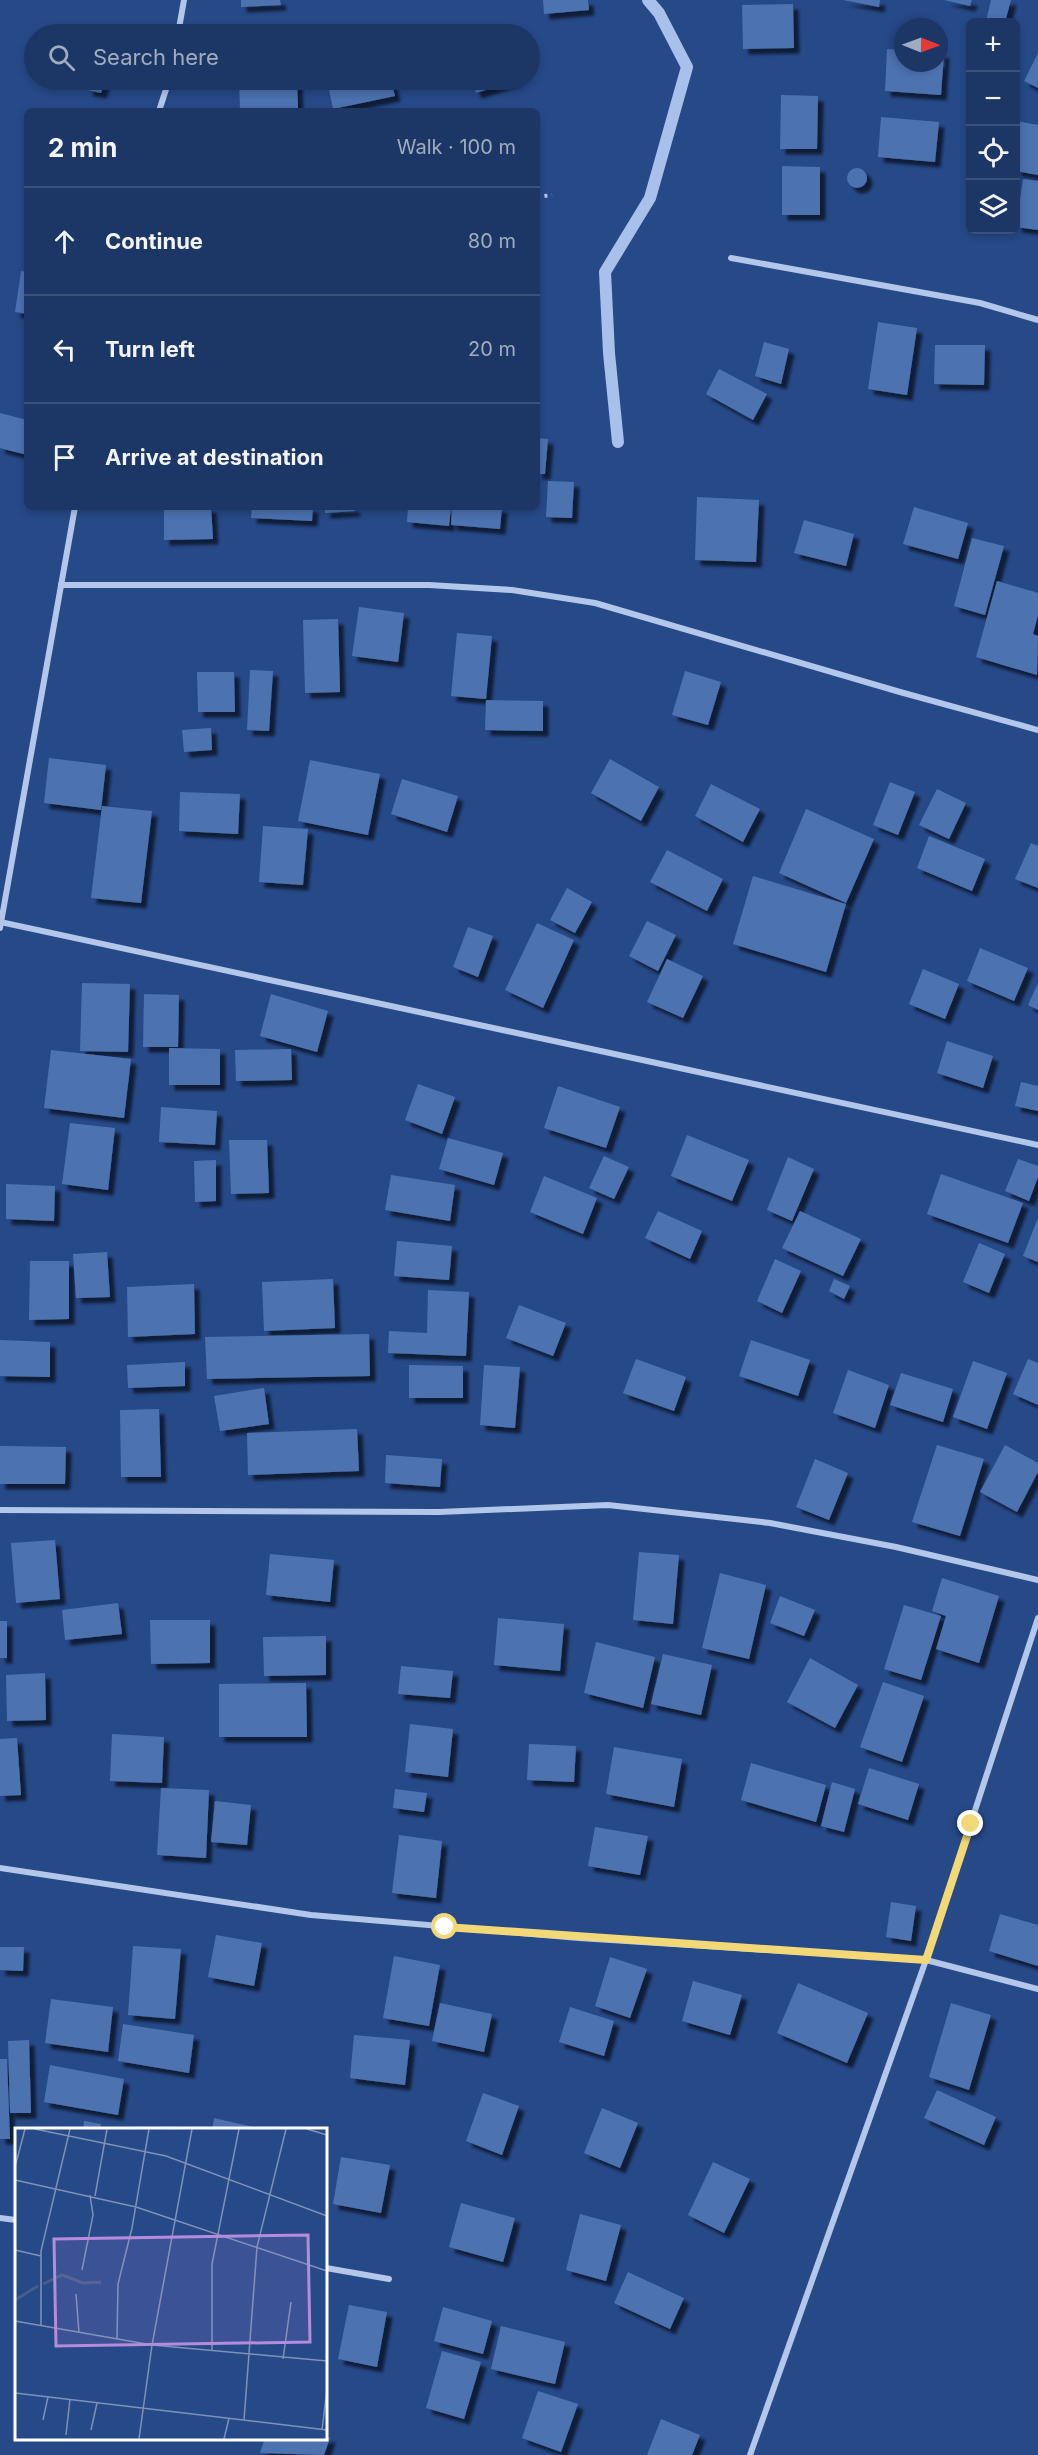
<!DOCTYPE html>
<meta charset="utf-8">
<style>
:root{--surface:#1c3766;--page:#29426f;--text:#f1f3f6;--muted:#a0acbf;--line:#3a517a}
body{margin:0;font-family:Inter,sans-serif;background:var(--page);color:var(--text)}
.controls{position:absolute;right:18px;top:18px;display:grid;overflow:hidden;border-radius:9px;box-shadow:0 3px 9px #0003}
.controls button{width:54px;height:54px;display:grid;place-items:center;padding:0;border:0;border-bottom:2px solid var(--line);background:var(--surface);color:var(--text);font:30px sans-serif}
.compass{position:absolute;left:894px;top:18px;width:54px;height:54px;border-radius:50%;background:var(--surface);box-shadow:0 3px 9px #0003;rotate:91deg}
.stop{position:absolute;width:18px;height:18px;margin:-14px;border:4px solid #f2d877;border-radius:50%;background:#fff}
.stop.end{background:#f2d877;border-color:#fff;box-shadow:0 2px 6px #0008}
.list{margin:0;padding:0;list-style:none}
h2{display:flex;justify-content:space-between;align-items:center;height:78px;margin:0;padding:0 24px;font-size:26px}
h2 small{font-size:20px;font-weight:400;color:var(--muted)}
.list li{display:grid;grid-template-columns:39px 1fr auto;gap:18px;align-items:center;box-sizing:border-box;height:108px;padding:0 24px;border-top:2px solid var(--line)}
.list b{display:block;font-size:22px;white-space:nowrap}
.list em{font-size:20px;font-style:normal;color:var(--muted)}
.icon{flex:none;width:33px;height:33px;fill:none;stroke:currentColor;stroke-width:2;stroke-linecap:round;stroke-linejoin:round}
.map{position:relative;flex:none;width:1038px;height:2455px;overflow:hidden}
.search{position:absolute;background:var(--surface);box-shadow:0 3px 9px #0003;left:24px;top:24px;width:516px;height:66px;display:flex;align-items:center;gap:15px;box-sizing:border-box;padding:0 21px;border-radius:33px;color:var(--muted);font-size:22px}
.panel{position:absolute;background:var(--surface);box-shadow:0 3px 9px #0003;left:24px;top:108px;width:516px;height:402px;border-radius:9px}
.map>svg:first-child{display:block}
</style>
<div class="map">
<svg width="1038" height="2455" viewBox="0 0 1038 2455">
<defs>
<filter id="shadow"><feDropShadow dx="5.5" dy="5.5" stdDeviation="1.5" flood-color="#0009"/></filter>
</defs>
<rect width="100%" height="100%" fill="#264988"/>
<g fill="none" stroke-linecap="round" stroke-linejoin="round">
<path stroke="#a7c1ea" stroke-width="12" d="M 618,442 L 609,353 L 605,272 L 650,198 L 687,67 L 659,13 L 648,0"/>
</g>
<g fill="#4e72b0" filter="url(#shadow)">
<path d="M 241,0 L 280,0 L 281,5 L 241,7 Z"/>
<path d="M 543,0 L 588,0 L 589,10 L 544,14 Z"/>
<path d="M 843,0 L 880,0 L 879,7 Z"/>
<path d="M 944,0 L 972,0 L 970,6 Z"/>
<path d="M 991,0 L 1011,0 L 1005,22 L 986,21 Z"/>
<path d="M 793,4 L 794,48 L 743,49 L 742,5 Z"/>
<path d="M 273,27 L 273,34 L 227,34 L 227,30 Z"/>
<path d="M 887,49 L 903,50 L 903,63 L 939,63 L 939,52 L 944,53 L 941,95 L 885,91 Z"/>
<path d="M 1038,53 L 1038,88 L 1024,81 Z"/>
<path d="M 90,80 L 105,80 L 101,93 L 87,90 Z"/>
<path d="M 239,80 L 297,80 L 298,109 L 240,110 Z"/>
<path d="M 327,80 L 391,80 L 395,96 L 333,109 Z"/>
<path d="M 471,80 L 518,80 L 476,93 Z"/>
<path d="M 781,95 L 818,96 L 817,149 L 780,149 Z"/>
<path d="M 881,117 L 939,122 L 935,162 L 878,157 Z"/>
<path d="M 1016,121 L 1038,125 L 1038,175 L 1016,171 Z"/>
<path d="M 782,166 L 820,167 L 820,215 L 782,215 Z"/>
<circle cx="857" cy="178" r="10"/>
<path d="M 1023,179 L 1038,181 L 1038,230 L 1016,227 Z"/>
<path d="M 21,271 L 27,272 L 27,314 L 15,312 Z"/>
<path d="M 878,322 L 917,328 L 907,395 L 868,389 Z"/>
<path d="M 764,342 L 789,349 L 781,384 L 755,376 Z"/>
<path d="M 935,345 L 985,345 L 984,385 L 934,384 Z"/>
<path d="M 719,369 L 767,394 L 753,420 L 706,394 Z"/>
<path d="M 0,413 L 27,420 L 27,455 L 0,448 Z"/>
<path d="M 537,438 L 548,439 L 545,474 L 537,474 Z"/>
<path d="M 548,481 L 574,482 L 572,518 L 546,517 Z"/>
<path d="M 697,497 L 759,500 L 756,562 L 695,560 Z"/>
<path d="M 164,507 L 211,507 L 213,539 L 164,540 Z"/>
<path d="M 252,507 L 313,507 L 312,521 L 251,518 Z"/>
<path d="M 325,507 L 354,507 L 355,511 L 325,513 Z"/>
<path d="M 408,507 L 451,507 L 449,526 L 407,522 Z"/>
<path d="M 452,507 L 502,507 L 500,529 L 451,525 Z"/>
<path d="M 914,507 L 968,523 L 958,559 L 903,544 Z"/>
<path d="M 804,520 L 854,534 L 846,566 L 794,553 Z"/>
<path d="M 972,538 L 1004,546 L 985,615 L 954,606 Z"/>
<path d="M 997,581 L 1038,593 L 1038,615 L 1033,634 L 1038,636 L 1037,675 L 976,657 Z"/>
<path d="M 359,607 L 404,613 L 398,662 L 352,656 Z"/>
<path d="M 338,619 L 340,692 L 305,693 L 303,620 Z"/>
<path d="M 457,633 L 492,636 L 486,699 L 451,696 Z"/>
<path d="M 250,670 L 273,671 L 269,731 L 247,730 Z"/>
<path d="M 685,671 L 721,682 L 708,725 L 672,715 Z"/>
<path d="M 197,672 L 234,672 L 235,712 L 198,712 Z"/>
<path d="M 486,700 L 543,701 L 543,731 L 485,730 Z"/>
<path d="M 211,728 L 212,750 L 184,752 L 182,730 Z"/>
<path d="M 49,758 L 106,765 L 101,810 L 44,803 Z"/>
<path d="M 610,759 L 659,787 L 641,821 L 591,793 Z"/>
<path d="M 310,760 L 380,774 L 368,835 L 298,821 Z"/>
<path d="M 402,779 L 458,796 L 447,832 L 391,814 Z"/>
<path d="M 890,782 L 915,792 L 898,835 L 873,825 Z"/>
<path d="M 711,784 L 760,809 L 743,842 L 695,816 Z"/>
<path d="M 937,789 L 966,803 L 949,839 L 919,825 Z"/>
<path d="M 180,792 L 240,794 L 238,834 L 179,831 Z"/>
<path d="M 102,806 L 152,811 L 141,903 L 91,898 Z"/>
<path d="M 806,809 L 874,839 L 846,903 L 779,873 Z"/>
<path d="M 263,826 L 308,829 L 303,885 L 259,882 Z"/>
<path d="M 929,836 L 985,859 L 972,891 L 917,868 Z"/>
<path d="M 1031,843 L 1038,846 L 1038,888 L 1015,879 Z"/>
<path d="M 667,850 L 723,879 L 707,911 L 650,882 Z"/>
<path d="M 753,876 L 846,904 L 826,972 L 733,944 Z"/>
<path d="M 567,888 L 592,902 L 575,933 L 550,920 Z"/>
<path d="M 647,921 L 676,935 L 658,971 L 629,956 Z"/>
<path d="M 537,923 L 574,940 L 543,1008 L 505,990 Z"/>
<path d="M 468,927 L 493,936 L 478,977 L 453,967 Z"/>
<path d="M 980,948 L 1028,968 L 1014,1001 L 967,981 Z"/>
<path d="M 667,959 L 703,976 L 683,1018 L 647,1002 Z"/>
<path d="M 923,969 L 959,984 L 945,1019 L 909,1004 Z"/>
<path d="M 82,983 L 130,984 L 128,1052 L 80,1051 Z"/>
<path d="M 1038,983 L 1038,1010 L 1028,1005 Z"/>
<path d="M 144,994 L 179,995 L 178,1047 L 143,1047 Z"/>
<path d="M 271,994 L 328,1011 L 317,1052 L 260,1036 Z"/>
<path d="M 947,1041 L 993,1056 L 983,1088 L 937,1073 Z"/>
<path d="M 169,1048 L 220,1049 L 220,1085 L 169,1085 Z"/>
<path d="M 291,1049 L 292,1080 L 236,1081 L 235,1050 Z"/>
<path d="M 51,1050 L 131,1059 L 124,1118 L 44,1108 Z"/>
<path d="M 1021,1082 L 1038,1086 L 1038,1111 L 1015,1106 Z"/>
<path d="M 418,1084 L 455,1097 L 442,1134 L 405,1120 Z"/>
<path d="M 558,1086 L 620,1107 L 606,1148 L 544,1128 Z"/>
<path d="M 161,1107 L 217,1111 L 215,1145 L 159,1142 Z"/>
<path d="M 70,1123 L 115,1128 L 108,1190 L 62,1184 Z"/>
<path d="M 687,1135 L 749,1160 L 732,1201 L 671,1176 Z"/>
<path d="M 448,1138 L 503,1153 L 494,1185 L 439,1169 Z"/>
<path d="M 229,1140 L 267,1140 L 269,1193 L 231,1194 Z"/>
<path d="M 604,1156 L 629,1167 L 614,1199 L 589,1188 Z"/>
<path d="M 788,1157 L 814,1169 L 792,1221 L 767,1210 Z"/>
<path d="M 1018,1159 L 1038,1166 L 1038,1177 L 1029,1201 L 1005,1191 Z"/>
<path d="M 216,1160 L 216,1201 L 195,1202 L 194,1161 Z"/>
<path d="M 941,1174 L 1023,1203 L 1008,1243 L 927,1214 Z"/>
<path d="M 391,1175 L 455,1185 L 450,1221 L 385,1210 Z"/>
<path d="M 544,1176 L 597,1198 L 583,1234 L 530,1212 Z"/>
<path d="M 6,1184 L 55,1186 L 54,1221 L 6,1219 Z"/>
<path d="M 658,1211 L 702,1231 L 690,1259 L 645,1238 Z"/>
<path d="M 800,1211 L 861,1239 L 843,1276 L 782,1248 Z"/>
<path d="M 1038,1218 L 1038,1262 L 1023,1256 Z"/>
<path d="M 397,1241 L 452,1246 L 449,1280 L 394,1276 Z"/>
<path d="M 979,1243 L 1005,1254 L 989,1293 L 963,1282 Z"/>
<path d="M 107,1252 L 110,1297 L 76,1298 L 73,1254 Z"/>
<path d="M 775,1259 L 801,1271 L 782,1313 L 757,1301 Z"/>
<path d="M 30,1261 L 69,1261 L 69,1319 L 29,1320 Z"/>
<path d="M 333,1279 L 335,1328 L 264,1331 L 262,1282 Z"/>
<path d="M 834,1279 L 850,1286 L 844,1299 L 829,1291 Z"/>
<path d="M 194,1284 L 195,1334 L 128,1337 L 127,1287 Z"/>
<path d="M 428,1290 L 469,1292 L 466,1356 L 388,1353 L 389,1331 L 427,1333 Z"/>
<path d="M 519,1305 L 566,1323 L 553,1356 L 506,1338 Z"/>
<path d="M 369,1334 L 370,1376 L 207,1379 L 205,1337 Z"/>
<path d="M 0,1340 L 50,1342 L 50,1377 L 0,1376 Z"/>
<path d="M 751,1340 L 810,1360 L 798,1396 L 739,1376 Z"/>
<path d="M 636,1359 L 686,1377 L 674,1411 L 623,1393 Z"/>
<path d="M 1028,1359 L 1038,1363 L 1038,1405 L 1013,1394 Z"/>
<path d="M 973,1361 L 1007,1373 L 987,1429 L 953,1417 Z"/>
<path d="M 185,1362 L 185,1386 L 128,1388 L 127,1365 Z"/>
<path d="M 409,1365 L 463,1366 L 463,1398 L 409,1398 Z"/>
<path d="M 484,1365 L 520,1367 L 515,1428 L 480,1425 Z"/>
<path d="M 848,1370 L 889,1385 L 875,1428 L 833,1413 Z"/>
<path d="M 901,1373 L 953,1389 L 943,1422 L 890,1405 Z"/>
<path d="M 264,1388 L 269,1424 L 220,1431 L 214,1396 Z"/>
<path d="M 159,1409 L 161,1477 L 121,1477 L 120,1410 Z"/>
<path d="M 357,1429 L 359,1471 L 248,1475 L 247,1433 Z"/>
<path d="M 937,1445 L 984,1459 L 960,1536 L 912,1522 Z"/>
<path d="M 1005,1445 L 1038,1463 L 1038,1472 L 1017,1512 L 980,1492 Z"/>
<path d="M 0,1446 L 66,1447 L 65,1484 L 0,1484 Z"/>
<path d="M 386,1455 L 442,1459 L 440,1487 L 385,1483 Z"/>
<path d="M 815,1459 L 848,1473 L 829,1520 L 796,1507 Z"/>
<path d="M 55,1540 L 60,1599 L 16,1603 L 11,1543 Z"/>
<path d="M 639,1552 L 679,1555 L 673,1624 L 633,1620 Z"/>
<path d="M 270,1554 L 334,1560 L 330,1602 L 266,1595 Z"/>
<path d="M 720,1573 L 766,1585 L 749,1659 L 702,1648 Z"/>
<path d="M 942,1578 L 999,1596 L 979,1663 L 936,1649 L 946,1616 L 932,1611 Z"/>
<path d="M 780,1596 L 815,1610 L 804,1636 L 770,1623 Z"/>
<path d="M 118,1603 L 122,1634 L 65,1640 L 62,1610 Z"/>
<path d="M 904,1605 L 941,1616 L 921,1680 L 884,1669 Z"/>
<path d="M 498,1618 L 564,1624 L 560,1671 L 494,1665 Z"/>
<path d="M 150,1620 L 210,1620 L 210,1663 L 151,1664 Z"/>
<rect x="0" y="1621" width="7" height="37"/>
<path d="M 326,1636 L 326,1675 L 264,1676 L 263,1637 Z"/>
<path d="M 596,1642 L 655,1657 L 643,1708 L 584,1693 Z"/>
<path d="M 663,1654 L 712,1665 L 701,1715 L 651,1704 Z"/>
<path d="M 810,1658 L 858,1685 L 835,1728 L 787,1702 Z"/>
<path d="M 401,1666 L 453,1671 L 450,1698 L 398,1694 Z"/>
<path d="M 45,1673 L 46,1720 L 7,1721 L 6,1675 Z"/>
<path d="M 883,1682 L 924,1696 L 902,1762 L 860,1747 Z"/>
<path d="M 306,1683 L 307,1737 L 219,1737 L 219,1684 Z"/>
<path d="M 410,1724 L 453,1729 L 448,1777 L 405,1772 Z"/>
<path d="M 112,1734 L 164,1737 L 162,1783 L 110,1781 Z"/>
<path d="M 17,1738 L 21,1795 L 0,1796 L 0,1739 Z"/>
<path d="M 529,1744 L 576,1746 L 574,1782 L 527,1780 Z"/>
<path d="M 614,1747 L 682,1759 L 674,1807 L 606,1794 Z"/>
<path d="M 751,1763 L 826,1785 L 816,1822 L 741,1800 Z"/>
<path d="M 869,1768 L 919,1784 L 908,1820 L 858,1804 Z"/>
<path d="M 832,1782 L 855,1789 L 844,1832 L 821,1826 Z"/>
<path d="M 161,1788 L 209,1790 L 206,1858 L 157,1855 Z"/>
<path d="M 395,1789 L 427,1793 L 424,1812 L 393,1808 Z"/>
<path d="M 215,1801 L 251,1805 L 247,1845 L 211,1842 Z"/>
<path d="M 595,1827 L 648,1836 L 640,1875 L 588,1866 Z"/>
<path d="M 399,1835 L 442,1841 L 436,1898 L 392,1893 Z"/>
<path d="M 891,1902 L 916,1906 L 911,1941 L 886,1937 Z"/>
<path d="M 1000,1914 L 1038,1925 L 1038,1966 L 989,1951 Z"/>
<path d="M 216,1935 L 262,1943 L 254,1986 L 208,1977 Z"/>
<path d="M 133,1946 L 181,1949 L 175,2019 L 128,2015 Z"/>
<path d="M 0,1947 L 24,1947 L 23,1971 L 0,1970 Z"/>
<path d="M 394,1956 L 440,1965 L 429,2026 L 383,2018 Z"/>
<path d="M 610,1957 L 647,1969 L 630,2018 L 595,2006 Z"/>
<path d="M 693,1981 L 742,1995 L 730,2035 L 682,2021 Z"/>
<path d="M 798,1983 L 868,2013 L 847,2063 L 777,2033 Z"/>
<path d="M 51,1999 L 113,2007 L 108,2052 L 45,2043 Z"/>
<path d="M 440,2003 L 492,2014 L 484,2052 L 432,2041 Z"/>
<path d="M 951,2003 L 991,2015 L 969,2090 L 929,2077 Z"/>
<path d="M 570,2007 L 614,2021 L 604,2056 L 559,2042 Z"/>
<path d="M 123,2024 L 194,2035 L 189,2073 L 118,2061 Z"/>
<path d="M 354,2035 L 410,2040 L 405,2085 L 350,2078 Z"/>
<path d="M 29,2040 L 31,2113 L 10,2113 L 8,2041 Z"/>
<path d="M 0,2059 L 7,2059 L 10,2139 L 0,2139 Z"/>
<path d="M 50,2065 L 124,2079 L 118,2115 L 44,2102 Z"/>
<path d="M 937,2090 L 996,2117 L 984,2145 L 924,2118 Z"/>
<path d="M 483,2093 L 519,2106 L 502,2155 L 466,2141 Z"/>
<path d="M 602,2108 L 638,2123 L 620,2168 L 584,2153 Z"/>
<path d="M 214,2118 L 263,2129 L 263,2130 L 212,2130 Z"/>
<path d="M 84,2121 L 101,2124 L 100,2130 L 83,2130 Z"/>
<path d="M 341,2157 L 390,2165 L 381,2213 L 333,2204 Z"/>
<path d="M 713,2162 L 750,2179 L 724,2233 L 688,2215 Z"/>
<path d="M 461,2203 L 515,2218 L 503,2262 L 449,2247 Z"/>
<path d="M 580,2214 L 621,2225 L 606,2281 L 566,2270 Z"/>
<path d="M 628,2272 L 684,2298 L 670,2329 L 614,2303 Z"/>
<path d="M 349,2305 L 387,2312 L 377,2367 L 338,2359 Z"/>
<path d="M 443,2307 L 492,2321 L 483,2354 L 434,2341 Z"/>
<path d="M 501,2326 L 565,2342 L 555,2384 L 491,2369 Z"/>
<path d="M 442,2351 L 481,2362 L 464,2419 L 426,2408 Z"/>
<path d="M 538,2391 L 578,2404 L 561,2452 L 522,2438 Z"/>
<path d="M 661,2419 L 700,2435 L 692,2455 L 647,2455 Z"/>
<path d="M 326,2436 L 330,2438 L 324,2455 L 260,2453 L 265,2438 L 326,2438 Z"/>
</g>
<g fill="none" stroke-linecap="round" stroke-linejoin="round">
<path stroke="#b2c7e9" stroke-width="4" stroke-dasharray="3 4.5" stroke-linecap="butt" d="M 537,197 L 552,195"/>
<g stroke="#b2c7e9" stroke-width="6">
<path d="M 178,34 L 184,0"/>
<path d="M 159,111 L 169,80"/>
<path d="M 731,258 L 980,303 L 1038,320"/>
<path d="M 61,585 L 429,585 L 512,590 L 595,603 L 900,692 L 1038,730"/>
<path d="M 0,922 L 1038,1145"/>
<path d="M 0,928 L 75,507"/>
<path d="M 0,1510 L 439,1512 L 608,1505 L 770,1523 L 896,1547 L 1038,1580"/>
<path d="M 0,1868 L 311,1915 L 579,1938 L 926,1960 L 1038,1989"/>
<path d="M 0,2218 L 16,2220"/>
<path d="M 326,2268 L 389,2279"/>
<path d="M 750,2455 L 926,1960 L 1038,1618"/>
</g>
</g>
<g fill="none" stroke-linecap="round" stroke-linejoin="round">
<path stroke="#f2d877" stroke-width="8" d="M 445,1927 L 926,1960 L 971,1824"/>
</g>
<g transform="translate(15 2128)">
<rect width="312" height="312" fill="#264988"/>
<path fill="none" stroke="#455e8c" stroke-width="3" d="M 28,156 L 47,147 L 68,155 L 86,154M 0,172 L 23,158"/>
<path fill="none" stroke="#7d92b8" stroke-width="1.5" d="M 20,1 L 151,28 L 312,88M 292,1 L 312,7M 0,39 L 10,1M 0,52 L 121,79 L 312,143M 80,68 L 92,1M 0,122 L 26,128M 67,142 L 78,87 L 75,67M 61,166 L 64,205M 0,193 L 137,217 L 312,233M 26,197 L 26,123 L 55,1M 102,211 L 103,156 L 117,100 L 134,1M 197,223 L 197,136 L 224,1M 268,231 L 276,174M 0,265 L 312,302M 28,292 L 33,269M 229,292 L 242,119 L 271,1M 76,302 L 82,275M 307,302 L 312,261M 51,307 L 55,271M 124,311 L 137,217 L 177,1M 209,311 L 214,290"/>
<path fill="#b68bdc" fill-opacity="0.15" stroke="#b68bdc" stroke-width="3" d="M 293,107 L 295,214 L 41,218 L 39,111 Z"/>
<rect width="312" height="312" fill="none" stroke="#fff" stroke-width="3"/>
</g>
</svg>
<div class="controls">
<button>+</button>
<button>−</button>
<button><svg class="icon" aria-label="locate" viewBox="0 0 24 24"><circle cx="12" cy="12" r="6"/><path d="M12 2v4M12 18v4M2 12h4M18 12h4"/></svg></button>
<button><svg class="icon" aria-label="layers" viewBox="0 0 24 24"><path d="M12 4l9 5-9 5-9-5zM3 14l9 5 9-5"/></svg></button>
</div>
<svg class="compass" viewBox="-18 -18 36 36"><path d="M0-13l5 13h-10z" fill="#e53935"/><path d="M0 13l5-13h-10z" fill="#a0acbf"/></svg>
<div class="stop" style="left:445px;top:1927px"></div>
<div class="stop end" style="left:971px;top:1824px"></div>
<div class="search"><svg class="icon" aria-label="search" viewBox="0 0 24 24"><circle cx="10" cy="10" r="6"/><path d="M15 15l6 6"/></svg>Search here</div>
<section class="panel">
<h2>2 min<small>Walk · 100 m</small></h2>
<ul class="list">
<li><svg class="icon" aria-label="ahead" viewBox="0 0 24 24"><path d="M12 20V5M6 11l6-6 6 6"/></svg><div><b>Continue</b></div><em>80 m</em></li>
<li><svg class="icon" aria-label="left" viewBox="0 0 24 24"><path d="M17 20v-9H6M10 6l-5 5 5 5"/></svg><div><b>Turn left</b></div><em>20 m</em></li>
<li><svg class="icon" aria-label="arrive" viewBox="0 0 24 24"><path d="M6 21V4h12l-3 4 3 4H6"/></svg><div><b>Arrive at destination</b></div></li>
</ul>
</section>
</div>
